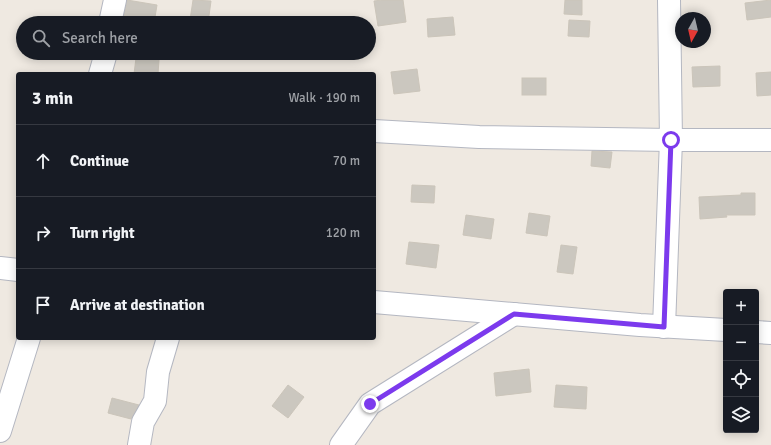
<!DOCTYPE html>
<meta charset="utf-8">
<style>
:root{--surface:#171b24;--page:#242831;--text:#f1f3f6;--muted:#9ea1a6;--line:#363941}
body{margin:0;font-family:Signika,sans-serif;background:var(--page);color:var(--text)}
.controls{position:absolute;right:12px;bottom:12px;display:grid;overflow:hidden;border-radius:4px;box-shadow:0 2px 10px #0003}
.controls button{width:36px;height:36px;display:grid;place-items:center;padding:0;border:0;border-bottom:1px solid var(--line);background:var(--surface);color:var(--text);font:20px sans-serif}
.compass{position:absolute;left:675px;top:12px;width:36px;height:36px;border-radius:50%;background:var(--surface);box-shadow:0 2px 10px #0003;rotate:188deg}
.stop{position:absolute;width:12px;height:12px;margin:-9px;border:3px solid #7c3aed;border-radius:50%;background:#fff}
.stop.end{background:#7c3aed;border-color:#fff;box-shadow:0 1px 4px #0008}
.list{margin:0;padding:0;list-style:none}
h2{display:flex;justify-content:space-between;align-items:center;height:52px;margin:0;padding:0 16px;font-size:17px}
h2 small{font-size:13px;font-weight:400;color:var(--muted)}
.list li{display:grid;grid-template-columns:26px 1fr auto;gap:12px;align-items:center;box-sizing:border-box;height:72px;padding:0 16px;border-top:1px solid var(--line)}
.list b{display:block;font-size:15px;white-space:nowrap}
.list em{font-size:13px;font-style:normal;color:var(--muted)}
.icon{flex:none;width:22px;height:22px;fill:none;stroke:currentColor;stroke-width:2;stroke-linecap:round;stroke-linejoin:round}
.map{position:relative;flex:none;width:771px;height:445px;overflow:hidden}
.search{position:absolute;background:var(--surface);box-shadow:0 2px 10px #0003;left:16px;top:16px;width:360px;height:44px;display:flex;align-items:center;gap:10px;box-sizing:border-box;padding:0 14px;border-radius:22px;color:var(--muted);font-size:15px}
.panel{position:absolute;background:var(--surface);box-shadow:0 2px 10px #0003;left:16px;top:72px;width:360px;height:268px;border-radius:4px}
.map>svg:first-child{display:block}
</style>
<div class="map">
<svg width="771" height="445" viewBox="0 0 771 445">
<rect width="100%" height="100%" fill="#efe9e1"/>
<g fill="#cbc7bf" stroke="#cbc5ba">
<path d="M 127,0 L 157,5 L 154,23 L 140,23 L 123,20 Z"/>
<path d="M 193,0 L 211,1 L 208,23 L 190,20 Z"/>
<path d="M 382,0 L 403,0 L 406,22 L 378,26 L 374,1 Z"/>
<path d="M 565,0 L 582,0 L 582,15 L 564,14 Z"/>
<path d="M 771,0 L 771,17 L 747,20 L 745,3 Z"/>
<path d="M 453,17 L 455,35 L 428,37 L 427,19 Z"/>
<path d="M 569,20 L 590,21 L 589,37 L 568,36 Z"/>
<path d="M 136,58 L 159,60 L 158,74 L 134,74 Z"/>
<path d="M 720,66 L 720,86 L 693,87 L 692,67 Z"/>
<path d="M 417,69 L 420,91 L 394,94 L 391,72 Z"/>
<path d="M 771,72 L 771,95 L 757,96 L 756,73 Z"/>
<rect x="522" y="78" width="24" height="17"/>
<path d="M 592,151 L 612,152 L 610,168 L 591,166 Z"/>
<path d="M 412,185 L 435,186 L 434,203 L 411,202 Z"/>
<path d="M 741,193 L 755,193 L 755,215 L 726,215 L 727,217 L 700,219 L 699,197 L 741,195 Z"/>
<path d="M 529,213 L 550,216 L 547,236 L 526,233 Z"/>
<path d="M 466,215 L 494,219 L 491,239 L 463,235 Z"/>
<path d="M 409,242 L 439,245 L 436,268 L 406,264 Z"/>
<path d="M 561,245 L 577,247 L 573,274 L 557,272 Z"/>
<path d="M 529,369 L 531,392 L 496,396 L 494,373 Z"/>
<path d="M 288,385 L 304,397 L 288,418 L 272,406 Z"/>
<path d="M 556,385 L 587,387 L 586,409 L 554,407 Z"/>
<path d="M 112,398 L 139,405 L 131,419 L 108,413 Z"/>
</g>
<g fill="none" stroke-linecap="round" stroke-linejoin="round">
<defs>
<g id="minor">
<path d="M 110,23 L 115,0"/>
<path d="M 100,74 L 106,53"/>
<path d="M 374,131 L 479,137 L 671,140 L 771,140"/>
<path d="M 0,268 L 18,270"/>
<path d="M 374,302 L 640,325 L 726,330"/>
<path d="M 664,327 L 671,140 L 669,0"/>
<path d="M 756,332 L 771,333"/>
<path d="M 0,431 L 29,338"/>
<path d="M 139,445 L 143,422 L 155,401 L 158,372 L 168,338"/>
<path d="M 341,445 L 370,404 L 514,314"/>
</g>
</defs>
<use href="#minor" stroke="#b4b7c1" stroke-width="24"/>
<use href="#minor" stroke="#fff" stroke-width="22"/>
</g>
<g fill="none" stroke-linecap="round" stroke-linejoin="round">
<path stroke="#7c3aed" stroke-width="5" d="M 370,404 L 514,314 L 664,327 L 671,140"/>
</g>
</svg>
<div class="controls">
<button>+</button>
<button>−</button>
<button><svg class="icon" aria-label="locate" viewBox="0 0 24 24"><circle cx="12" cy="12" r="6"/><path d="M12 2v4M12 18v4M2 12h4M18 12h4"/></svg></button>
<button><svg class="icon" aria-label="layers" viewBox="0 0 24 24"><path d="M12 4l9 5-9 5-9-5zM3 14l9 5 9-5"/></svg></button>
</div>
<svg class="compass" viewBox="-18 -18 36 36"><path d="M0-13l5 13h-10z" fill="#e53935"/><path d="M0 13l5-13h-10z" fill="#9ea1a6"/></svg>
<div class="stop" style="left:671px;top:140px"></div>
<div class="stop end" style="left:370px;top:404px"></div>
<div class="search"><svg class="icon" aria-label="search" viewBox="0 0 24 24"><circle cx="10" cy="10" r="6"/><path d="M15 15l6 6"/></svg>Search here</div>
<section class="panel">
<h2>3 min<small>Walk · 190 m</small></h2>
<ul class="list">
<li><svg class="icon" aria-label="ahead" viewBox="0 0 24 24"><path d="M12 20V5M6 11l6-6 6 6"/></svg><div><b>Continue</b></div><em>70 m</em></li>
<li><svg class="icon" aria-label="right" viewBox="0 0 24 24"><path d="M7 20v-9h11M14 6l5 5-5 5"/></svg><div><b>Turn right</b></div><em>120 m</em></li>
<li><svg class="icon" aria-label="arrive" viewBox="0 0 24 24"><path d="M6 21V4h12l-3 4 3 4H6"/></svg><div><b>Arrive at destination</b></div></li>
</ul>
</section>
</div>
